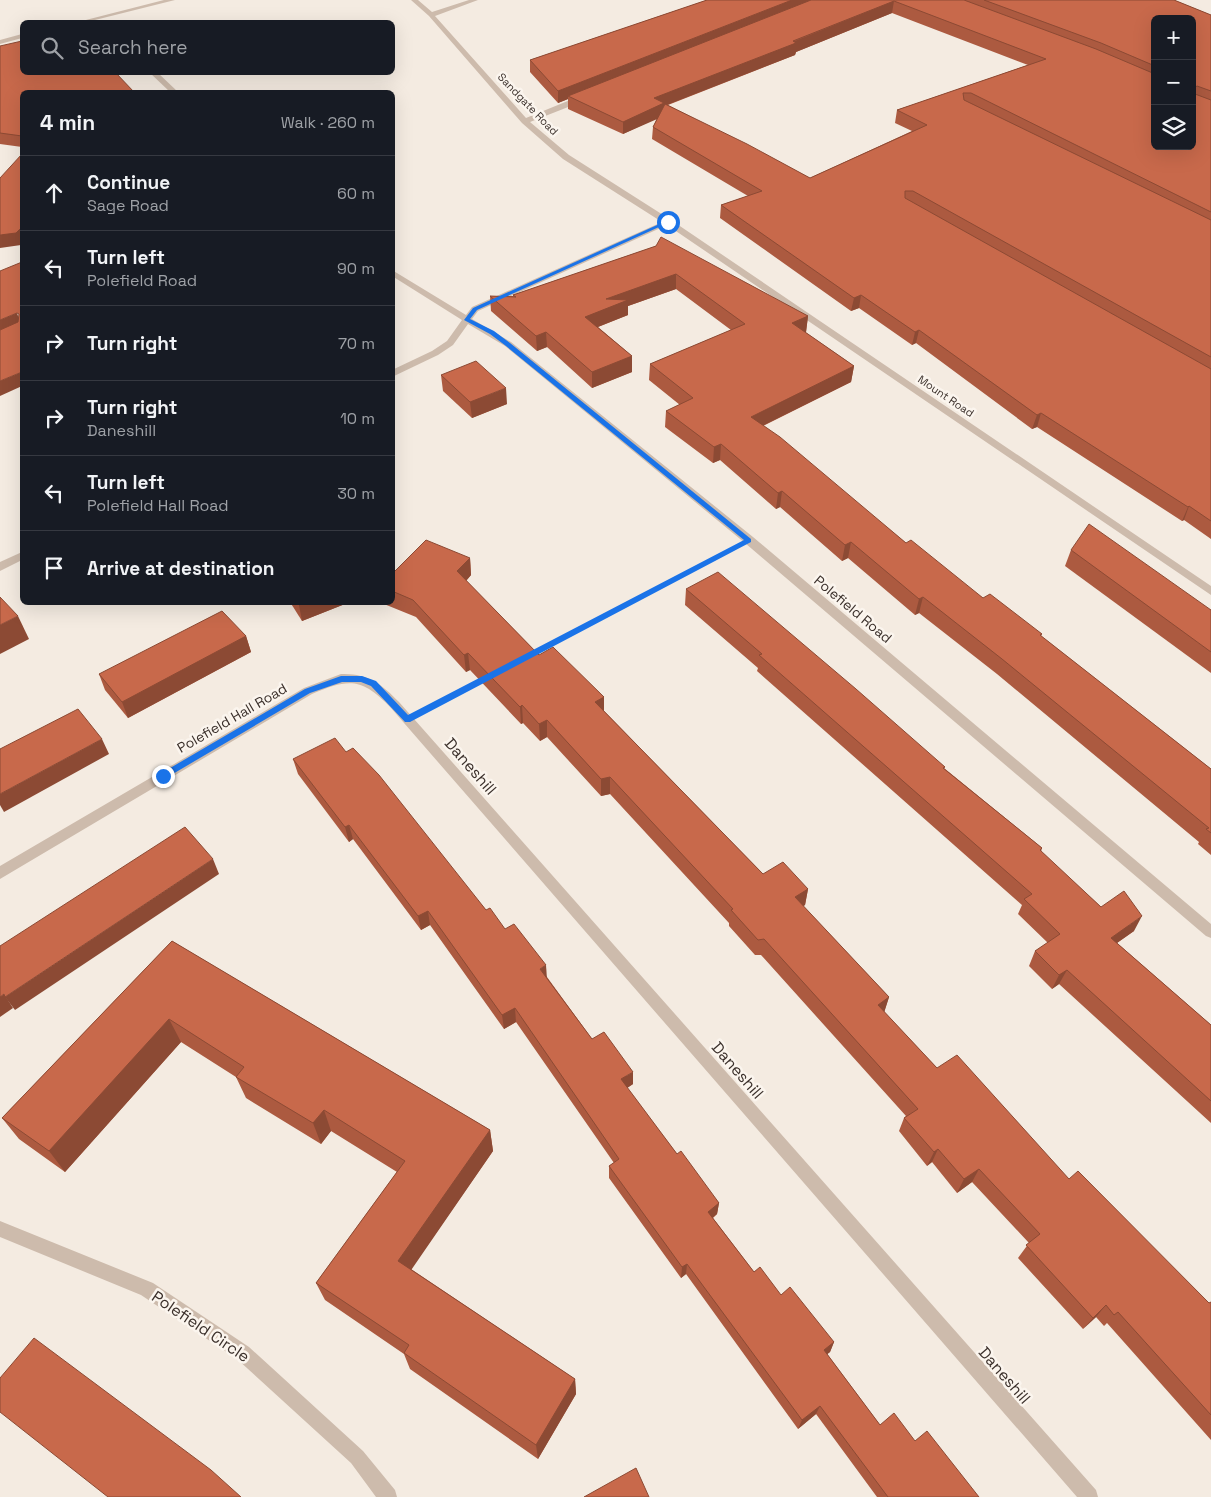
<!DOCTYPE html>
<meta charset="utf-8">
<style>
:root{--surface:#171b24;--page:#20242c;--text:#f1f3f6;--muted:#9ea1a6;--line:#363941}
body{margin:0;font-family:"Space Grotesk",sans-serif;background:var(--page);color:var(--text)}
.controls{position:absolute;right:15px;top:15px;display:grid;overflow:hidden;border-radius:8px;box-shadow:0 5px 20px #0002}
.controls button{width:45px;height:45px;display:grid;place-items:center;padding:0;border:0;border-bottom:1px solid var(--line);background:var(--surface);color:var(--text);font:25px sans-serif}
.stop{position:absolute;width:15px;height:15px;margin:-11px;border:4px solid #1a73e8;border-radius:50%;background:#fff}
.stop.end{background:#1a73e8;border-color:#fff;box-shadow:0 1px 5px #0008}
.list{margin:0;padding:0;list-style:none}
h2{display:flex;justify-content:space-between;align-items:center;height:65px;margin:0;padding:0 20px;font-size:21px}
h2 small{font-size:16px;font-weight:400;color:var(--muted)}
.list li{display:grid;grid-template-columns:32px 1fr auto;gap:15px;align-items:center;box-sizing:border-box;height:75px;padding:0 20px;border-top:1px solid var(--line)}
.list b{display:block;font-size:19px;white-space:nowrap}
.list p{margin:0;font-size:16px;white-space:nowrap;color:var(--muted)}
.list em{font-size:16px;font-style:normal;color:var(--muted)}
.icon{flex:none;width:28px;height:28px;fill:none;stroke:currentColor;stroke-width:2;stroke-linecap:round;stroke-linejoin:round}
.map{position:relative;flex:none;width:1211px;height:1497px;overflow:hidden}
.search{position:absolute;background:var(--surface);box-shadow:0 5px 20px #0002;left:20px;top:20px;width:375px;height:55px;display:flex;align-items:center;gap:12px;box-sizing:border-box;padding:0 18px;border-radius:8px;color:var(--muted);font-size:19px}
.panel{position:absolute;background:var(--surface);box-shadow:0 5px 20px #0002;left:20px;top:90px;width:375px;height:515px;border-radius:8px}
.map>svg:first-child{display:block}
</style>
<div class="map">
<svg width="1211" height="1497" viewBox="0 0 1211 1497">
<rect width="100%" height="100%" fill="#f4ebe1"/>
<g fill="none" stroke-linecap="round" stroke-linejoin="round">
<path stroke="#b9a596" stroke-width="2.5" stroke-dasharray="2 2" stroke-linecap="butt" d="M 710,561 L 723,554"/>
<g stroke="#b9a596" stroke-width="3" stroke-dasharray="2.5 2.5" stroke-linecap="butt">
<path d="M 532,654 L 713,559"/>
<path d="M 432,706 L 484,679"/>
</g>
<g fill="#cdbbac" fill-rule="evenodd">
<path d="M 164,0 L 175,0 L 87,22 L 78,22 Z"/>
<path d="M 411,0 L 418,0 L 432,12 L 469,0 L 478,0 L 435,16 L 526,118 L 580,96 L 586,96 L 586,100 L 530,122 L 569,155 L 671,220 L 1211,586 L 1211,595 L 667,225 L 478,311 L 472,319 L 511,342 L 753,537 L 1211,924 L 1211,938 L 1206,936 L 745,543 L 505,346 L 468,324 L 453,345 L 438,355 L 392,377 L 392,370 L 432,351 L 447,341 L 462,320 L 392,276 L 392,270 L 466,315 L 472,307 L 662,222 L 563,159 L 522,123 L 429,16 Z"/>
<path d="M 22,34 L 22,38 L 0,44 L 0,40 Z"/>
<path d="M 149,72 L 157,72 L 178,92 L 170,92 Z"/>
<path d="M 22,552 L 22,560 L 0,571 L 0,562 Z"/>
<path d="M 341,674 C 367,673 382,684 399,702 L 1096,1490 L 1098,1497 L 1077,1497 L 391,708 C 362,678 350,678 312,694 L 0,879 L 0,866 L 304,688 Z"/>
<path d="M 0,1221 L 153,1283 L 249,1347 L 363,1451 L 395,1490 L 397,1497 L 376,1497 L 351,1463 L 237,1359 L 141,1295 L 0,1237 Z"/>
</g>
</g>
<g fill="#ac5a40" fill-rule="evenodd">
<path d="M 707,0 L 1174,0 L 1211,15 L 1211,539 L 1184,520 L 1182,521 L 1037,427 L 1032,429 L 916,343 L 912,345 L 859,308 L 851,311 L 720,218 L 721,205 L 748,196 L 652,139 L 653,127 L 657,118 L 623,134 L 568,109 L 568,99 L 558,103 L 530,72 L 530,60 ZM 892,13 L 1028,65 L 897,110 L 895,123 L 912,131 L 810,178 L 668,105 L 795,55 L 796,52 ZM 1155,19 L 1192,146 L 1155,146 Z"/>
<path d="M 0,46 L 22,92 L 22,147 L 0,144 Z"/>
<path d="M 656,246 L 808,316 L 806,332 L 805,332 L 854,366 L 851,382 L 763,426 L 906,543 L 983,598 L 1042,634 L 1041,636 L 1211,769 L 1211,855 L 1198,844 L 1199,842 L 997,674 L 919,613 L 915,615 L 848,558 L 842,561 L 780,507 L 776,509 L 720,460 L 713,463 L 665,427 L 666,411 L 680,405 L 649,380 L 650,364 L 731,330 L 676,289 L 628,306 L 628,315 L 598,327 L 632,356 L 632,372 L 592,388 L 547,347 L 537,351 L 491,311 L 490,296 L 513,296 L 513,295 Z"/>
<path d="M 441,375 L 507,404 L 472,418 L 443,391 Z"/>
<path d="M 1071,550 L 1211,610 L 1211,673 L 1065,566 Z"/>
<path d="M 470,558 L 471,575 L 466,581 L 539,655 L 604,697 L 604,711 L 763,874 L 808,889 L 805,905 L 803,906 L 889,997 L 884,1012 L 937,1068 L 1069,1179 L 1209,1303 L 1211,1302 L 1211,1440 L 1107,1323 L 1104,1326 L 1096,1317 L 1083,1329 L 1018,1258 L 1029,1243 L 972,1182 L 957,1193 L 932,1162 L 927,1166 L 899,1131 L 904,1118 L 906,1116 L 761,955 L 755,955 L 729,926 L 729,923 L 610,794 L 601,796 L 547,737 L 540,741 L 523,723 L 521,724 L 470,670 L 466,672 L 416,617 L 384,604 L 384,602 L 392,602 L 392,574 Z"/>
<path d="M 686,589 L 945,767 L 944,768 L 1042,848 L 1041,852 L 1101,907 L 1134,931 L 1117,943 L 1211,1025 L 1211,1123 L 1059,984 L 1052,989 L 1029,966 L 1035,951 L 1048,943 L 1018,914 L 1022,905 L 757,671 L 758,668 L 685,605 Z"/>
<path d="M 290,602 L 350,602 L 302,621 Z"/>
<path d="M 246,636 L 251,652 L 128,718 L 105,690 L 99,674 Z"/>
<path d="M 346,752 L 486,910 L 505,929 L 547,977 L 592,1039 L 633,1084 L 627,1088 L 677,1154 L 719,1203 L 717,1214 L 713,1218 L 754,1272 L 781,1295 L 834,1342 L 830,1352 L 827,1354 L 880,1425 L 915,1441 L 979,1497 L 877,1497 L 816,1414 L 798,1429 L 686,1274 L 681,1278 L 609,1178 L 609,1166 L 614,1163 L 516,1022 L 504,1029 L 430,925 L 421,930 L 353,839 L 349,842 L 298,774 L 293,759 Z"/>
<path d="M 172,941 L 490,1130 L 493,1151 L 411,1269 L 575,1379 L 576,1394 L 538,1459 L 410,1369 L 404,1354 L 325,1300 L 316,1283 L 397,1172 L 331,1131 L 321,1144 L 246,1098 L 236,1077 L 181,1042 L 65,1172 L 19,1139 L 2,1118 Z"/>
</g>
<g fill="#8c4a34">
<path d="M 792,0 L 820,0 L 568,96 L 568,99 L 558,103 L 558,91 Z"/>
<path d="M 894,1 L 892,13 L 796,52 L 795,55 L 664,106 L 664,116 L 623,134 L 623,122 L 654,98 Z"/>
<path d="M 22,227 L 22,243 L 21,245 L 0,248 L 0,235 Z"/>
<path d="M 676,274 L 676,289 L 628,306 L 628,315 L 585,332 L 585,317 L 606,299 Z"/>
<path d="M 861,295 L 859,308 L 851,311 L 854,298 Z"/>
<path d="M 17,313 L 21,325 L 0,335 L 0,320 Z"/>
<path d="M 808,316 L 806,332 L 790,339 L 792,323 Z"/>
<path d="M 919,330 L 916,343 L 912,345 L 915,332 Z"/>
<path d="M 546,332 L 547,347 L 537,351 L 536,336 Z"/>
<path d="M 632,356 L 632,372 L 592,388 L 592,372 Z"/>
<path d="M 854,366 L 851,382 L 750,432 L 751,417 Z"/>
<path d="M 22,372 L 22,386 L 0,396 L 0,381 Z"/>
<path d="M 506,388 L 507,404 L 472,418 L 470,402 Z"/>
<path d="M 1041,413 L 1037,427 L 1032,429 L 1037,415 Z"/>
<path d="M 721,444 L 720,460 L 713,463 L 714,447 Z"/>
<path d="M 782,491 L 780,507 L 776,509 L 778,493 Z"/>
<path d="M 1189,506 L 1184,520 L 1182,521 L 1188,507 Z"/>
<path d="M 851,542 L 848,558 L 842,561 L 845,545 Z"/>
<path d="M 470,558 L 471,575 L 459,589 L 457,571 Z"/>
<path d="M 923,597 L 919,613 L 915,615 L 919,599 Z"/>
<path d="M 306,602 L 350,602 L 302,621 L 299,605 Z"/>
<path d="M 18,616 L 29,639 L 0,654 L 0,625 Z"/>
<path d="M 246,636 L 251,652 L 128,718 L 122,702 Z"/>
<path d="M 468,653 L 470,670 L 466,672 L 464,655 Z"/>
<path d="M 604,697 L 604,715 L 595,702 Z"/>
<path d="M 522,705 L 523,723 L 521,724 L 520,707 Z"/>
<path d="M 547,720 L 547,737 L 540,741 L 539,724 Z"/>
<path d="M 102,739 L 109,754 L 4,812 L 0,805 L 0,794 Z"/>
<path d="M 610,777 L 610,794 L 601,796 L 601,779 Z"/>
<path d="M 349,825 L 353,839 L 349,842 L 345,827 Z"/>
<path d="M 213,859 L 219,874 L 15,1010 L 5,997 Z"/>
<path d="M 808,889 L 805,905 L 792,913 L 795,897 Z"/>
<path d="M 428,911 L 430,925 L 421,930 L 418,916 Z"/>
<path d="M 1142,916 L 1134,931 L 1104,952 L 1111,938 Z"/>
<path d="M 546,965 L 547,979 L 540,969 Z"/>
<path d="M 1067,970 L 1059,984 L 1052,989 L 1059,975 Z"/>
<path d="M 4,994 L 13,1008 L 0,1017 L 0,997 Z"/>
<path d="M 889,997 L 884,1013 L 878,1005 Z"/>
<path d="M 515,1008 L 516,1022 L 504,1029 L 502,1015 Z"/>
<path d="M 169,1019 L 181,1042 L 65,1172 L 49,1151 Z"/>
<path d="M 633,1072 L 633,1084 L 621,1092 L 621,1079 Z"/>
<path d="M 324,1110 L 331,1131 L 321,1144 L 313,1123 Z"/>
<path d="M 490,1130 L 493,1151 L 405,1279 L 398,1261 Z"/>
<path d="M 938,1149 L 932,1162 L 927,1166 L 934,1152 Z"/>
<path d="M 979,1169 L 972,1182 L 957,1193 L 964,1179 Z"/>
<path d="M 719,1203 L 717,1214 L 706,1223 L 708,1212 Z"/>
<path d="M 687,1264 L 686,1274 L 681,1278 L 682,1267 Z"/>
<path d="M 1106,1305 L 1096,1317 L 1083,1329 L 1093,1318 Z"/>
<path d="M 834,1342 L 830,1352 L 820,1360 L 824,1350 Z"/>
<path d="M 575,1379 L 576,1394 L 538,1459 L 536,1445 Z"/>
<path d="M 820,1406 L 816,1414 L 798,1429 L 802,1420 Z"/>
</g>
<g fill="#c8694b" stroke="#8c4a34">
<path d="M 707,0 L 792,0 L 558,91 L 530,60 Z"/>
<path d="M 811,0 L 964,0 L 1096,49 L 1155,74 L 1155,146 L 1192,146 L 1192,19 L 1155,19 L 1155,66 L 1101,43 L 984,0 L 1174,0 L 1211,15 L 1211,91 L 1197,86 L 1194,88 L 1195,94 L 1211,100 L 1211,212 L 971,93 L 963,93 L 964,100 L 1211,220 L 1211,357 L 913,191 L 905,191 L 905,198 L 1211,369 L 1211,521 L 1189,506 L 1188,507 L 1041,413 L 1037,415 L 919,330 L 915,332 L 861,295 L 854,298 L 721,205 L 762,191 L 653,127 L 665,104 L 747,144 L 810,178 L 927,125 L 897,110 L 1046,59 L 894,1 L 793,41 L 796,43 L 654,98 L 664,103 L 623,122 L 568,96 Z"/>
<path d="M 22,41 L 22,72 L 115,72 L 134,92 L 22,92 L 22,136 L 0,133 L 0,46 Z"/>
<path d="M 22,154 L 22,227 L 16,233 L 0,235 L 0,178 Z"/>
<path d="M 661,237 L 808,316 L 792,323 L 854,366 L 751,417 L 780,437 L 906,543 L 911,540 L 983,598 L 990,594 L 1042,634 L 1040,635 L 1211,769 L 1211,833 L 1206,829 L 1209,828 L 1002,659 L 923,597 L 919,599 L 851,542 L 845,545 L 782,491 L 778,493 L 721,444 L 714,447 L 666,411 L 693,398 L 650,364 L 745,324 L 676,274 L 606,299 L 628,300 L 585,317 L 632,356 L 592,372 L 546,332 L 536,336 L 490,296 L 516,297 L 513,295 L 656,246 Z"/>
<path d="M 22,262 L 22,372 L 0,381 L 0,330 L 18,322 L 19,314 L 17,313 L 0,320 L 0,271 Z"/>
<path d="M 476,361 L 506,388 L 470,402 L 441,375 Z"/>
<path d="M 1089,524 L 1211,610 L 1211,652 L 1071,550 Z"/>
<path d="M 426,540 L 470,558 L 457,571 L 539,655 L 553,647 L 604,697 L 595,702 L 763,874 L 783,862 L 808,889 L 795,897 L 889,997 L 878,1005 L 937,1068 L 957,1055 L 1069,1179 L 1078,1171 L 1209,1303 L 1211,1302 L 1211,1415 L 1118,1312 L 1114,1315 L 1106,1305 L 1093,1318 L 1026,1245 L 1040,1234 L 979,1169 L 964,1179 L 938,1149 L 934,1152 L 904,1118 L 918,1109 L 764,939 L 758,940 L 731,910 L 733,909 L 610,777 L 601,779 L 547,720 L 539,724 L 522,705 L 520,707 L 468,653 L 464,655 L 413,600 L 392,591 L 392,574 Z"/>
<path d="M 718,572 L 856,689 L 945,767 L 943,768 L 1042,848 L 1040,850 L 1101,907 L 1124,891 L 1142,916 L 1111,938 L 1211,1025 L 1211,1101 L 1067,970 L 1059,975 L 1035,951 L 1060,934 L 1024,899 L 1032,894 L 759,655 L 762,654 L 686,589 Z"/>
<path d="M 0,597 L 18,616 L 0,625 Z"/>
<path d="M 297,602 L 306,602 L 299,605 Z"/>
<path d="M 222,611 L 246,636 L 122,702 L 99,674 Z"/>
<path d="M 78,709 L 102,739 L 0,794 L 0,749 Z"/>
<path d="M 335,738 L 346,752 L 353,748 L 379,775 L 486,910 L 490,908 L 505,929 L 514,924 L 546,965 L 540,969 L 592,1039 L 604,1032 L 633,1072 L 621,1079 L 677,1154 L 681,1151 L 719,1203 L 708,1212 L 754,1272 L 760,1267 L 781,1295 L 790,1287 L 834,1342 L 824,1350 L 880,1425 L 894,1413 L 915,1441 L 927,1431 L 979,1497 L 888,1497 L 820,1406 L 802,1420 L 687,1264 L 682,1267 L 609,1166 L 619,1159 L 515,1008 L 502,1015 L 428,911 L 418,916 L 349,825 L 345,827 L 293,759 Z"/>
<path d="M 185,827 L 213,859 L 5,997 L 4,994 L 0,997 L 0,946 Z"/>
<path d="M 172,941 L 490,1130 L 398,1261 L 575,1379 L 536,1445 L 404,1353 L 409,1345 L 316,1283 L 405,1161 L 324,1110 L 313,1123 L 236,1077 L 244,1067 L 169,1019 L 49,1151 L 2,1118 Z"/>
<path d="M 34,1338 L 211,1470 L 241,1497 L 108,1497 L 0,1412 L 0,1378 Z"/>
<path d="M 636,1468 L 649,1497 L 584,1497 Z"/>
</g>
<path fill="#1a73e8" d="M 666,221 L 670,222 L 477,310 L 470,319 L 494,331 L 510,343 L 751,539 L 751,542 L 410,722 L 405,722 L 371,686 L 361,682 L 342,682 L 310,693 L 166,778 L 160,778 L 160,774 L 305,689 L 341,676 L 362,676 L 376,681 L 408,715 L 744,540 L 506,346 L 490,334 L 464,320 L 473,308 Z"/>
<g text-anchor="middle" stroke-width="5" stroke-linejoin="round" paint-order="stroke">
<g font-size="11" fill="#3b302b" stroke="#fbf5ee">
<text transform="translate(528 104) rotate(46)" y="4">Sandgate Road</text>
<text transform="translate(946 396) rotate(34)" y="4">Mount Road</text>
</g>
<g font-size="14" fill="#3b302b" stroke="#fbf5ee">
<text transform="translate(853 609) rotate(40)" y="5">Polefield Road</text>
<text transform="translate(232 718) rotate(-30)" y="5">Polefield Hall Road</text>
</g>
<g font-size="16" fill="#3b302b" stroke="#fbf5ee">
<text transform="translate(471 766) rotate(49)" y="6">Daneshill</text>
<text transform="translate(738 1070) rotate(49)" y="6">Daneshill</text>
<text transform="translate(201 1326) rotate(34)" y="6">Polefield Circle</text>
<text transform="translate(1005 1375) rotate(49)" y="6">Daneshill</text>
</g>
</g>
</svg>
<div class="controls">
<button>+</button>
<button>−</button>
<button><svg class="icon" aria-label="layers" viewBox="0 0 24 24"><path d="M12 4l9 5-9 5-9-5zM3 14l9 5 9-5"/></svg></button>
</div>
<div class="stop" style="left:668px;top:222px"></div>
<div class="stop end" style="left:163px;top:776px"></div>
<div class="search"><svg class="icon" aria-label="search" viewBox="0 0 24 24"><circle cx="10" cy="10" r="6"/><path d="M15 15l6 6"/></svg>Search here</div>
<section class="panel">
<h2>4 min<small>Walk · 260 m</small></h2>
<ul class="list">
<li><svg class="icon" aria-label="ahead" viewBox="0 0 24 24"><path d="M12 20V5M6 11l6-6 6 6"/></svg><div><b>Continue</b><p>Sage Road</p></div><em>60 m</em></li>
<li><svg class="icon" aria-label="left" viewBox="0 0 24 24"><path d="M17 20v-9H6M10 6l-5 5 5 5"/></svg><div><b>Turn left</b><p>Polefield Road</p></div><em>90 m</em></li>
<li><svg class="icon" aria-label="right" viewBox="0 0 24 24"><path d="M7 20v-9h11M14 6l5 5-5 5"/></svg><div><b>Turn right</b></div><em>70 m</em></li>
<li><svg class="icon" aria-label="right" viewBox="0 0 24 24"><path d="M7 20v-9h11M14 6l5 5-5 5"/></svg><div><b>Turn right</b><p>Daneshill</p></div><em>10 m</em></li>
<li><svg class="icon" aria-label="left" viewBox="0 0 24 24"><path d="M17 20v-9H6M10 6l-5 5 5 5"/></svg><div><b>Turn left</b><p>Polefield Hall Road</p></div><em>30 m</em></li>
<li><svg class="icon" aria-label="arrive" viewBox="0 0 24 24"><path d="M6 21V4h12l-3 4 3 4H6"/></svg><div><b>Arrive at destination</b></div></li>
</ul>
</section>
</div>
